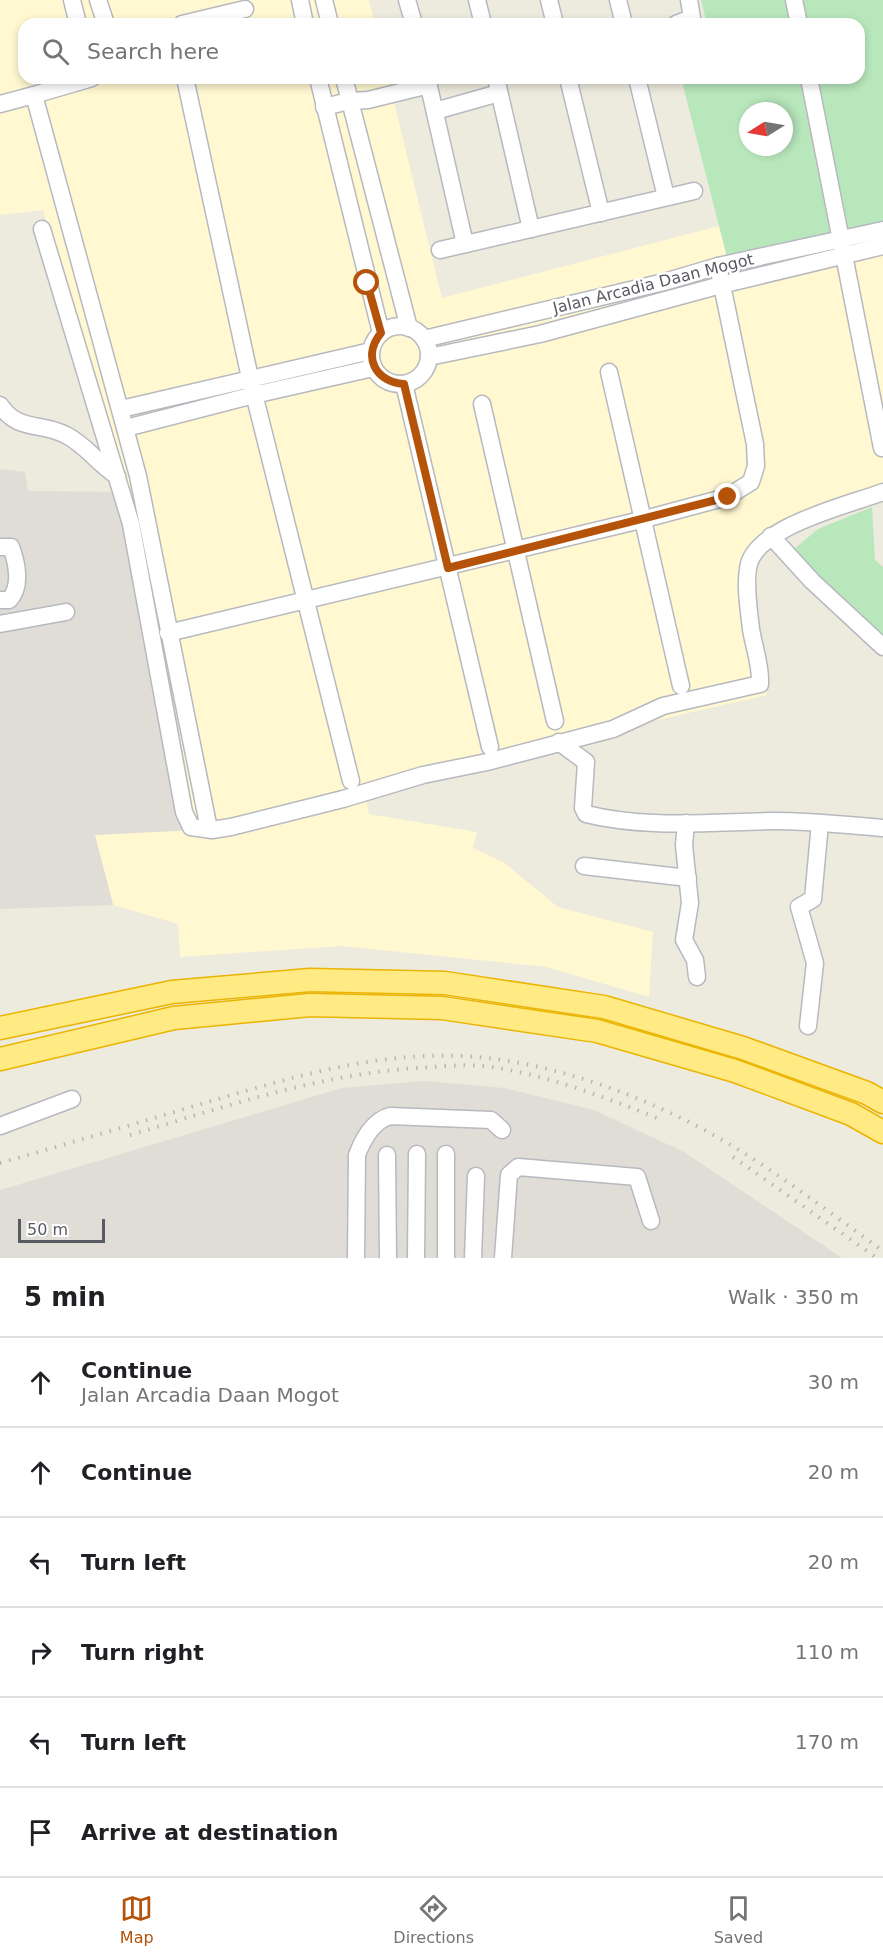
<!DOCTYPE html>
<meta charset="utf-8">
<style>
:root{--surface:#fff;--page:#f6f6f6;--text:#202124;--muted:#757577;--line:#e0e0e0;--accent:#b45309}
body{margin:0;font-family:"DejaVu Sans",sans-serif;background:var(--page);color:var(--text)}
.compass{position:absolute;left:739px;top:102px;width:54px;height:54px;border-radius:50%;background:var(--surface);box-shadow:0 3px 9px #0003;rotate:259deg}
.scale{position:absolute;left:18px;bottom:15px;width:87px;box-sizing:border-box;padding-left:6px;border:3px solid #585b61;border-top:0;font-size:16px;line-height:21px;white-space:nowrap;color:#585b61;-webkit-text-stroke:4px #fff;paint-order:stroke}
.stop{position:absolute;width:18px;height:18px;margin:-14px;border:4px solid #b45309;border-radius:50%;background:#fff}
.stop.end{background:#b45309;border-color:#fff;box-shadow:0 2px 6px #0008}
.list{margin:0;padding:0;list-style:none}
h2{display:flex;justify-content:space-between;align-items:center;height:78px;margin:0;padding:0 24px;font-size:26px}
h2 small{font-size:20px;font-weight:400;color:var(--muted)}
.list li{display:grid;grid-template-columns:39px 1fr auto;gap:18px;align-items:center;box-sizing:border-box;height:90px;padding:0 24px;border-top:2px solid var(--line)}
.list b{display:block;font-size:22px;white-space:nowrap}
.list p{margin:0;font-size:20px;white-space:nowrap;color:var(--muted)}
.list em{font-size:20px;font-style:normal;color:var(--muted)}
.icon{flex:none;width:33px;height:33px;fill:none;stroke:currentColor;stroke-width:2;stroke-linecap:round;stroke-linejoin:round}
.map{position:relative;flex:none;width:883px;height:1258px;overflow:hidden}
.search{position:absolute;background:var(--surface);box-shadow:0 3px 9px #0003;left:18px;right:18px;top:18px;height:66px;display:flex;align-items:center;gap:15px;box-sizing:border-box;padding:0 21px;border-radius:18px;color:var(--muted);font-size:22px}
.sheet{height:618px;background:var(--surface)}
nav{display:flex;justify-content:space-around;align-items:center;box-sizing:border-box;height:84px;border-top:2px solid var(--line);background:var(--surface);font-size:16px;color:var(--muted)}
nav a{display:grid;justify-items:center;gap:3px}
nav .on{color:var(--accent)}
.map>svg:first-child{display:block}
</style>
<div class="map">
<svg width="883" height="1258" viewBox="0 0 883 1258">
<rect width="100%" height="100%" fill="#edebde"/>
<path fill="#fff8d1" d="M 0,0 L 369,0 L 375,24 L 24,24 L 24,78 L 388,78 L 442,298 L 719,226 L 735,288 L 883,251 L 883,482 L 797,517 L 760,549 L 753,625 L 767,695 L 521,751 L 365,792 L 369,814 L 477,832 L 473,848 L 503,862 L 558,907 L 653,932 L 649,997 L 546,967 L 342,946 L 180,957 L 178,924 L 113,905 L 95,835 L 196,829 L 165,651 L 128,492 L 43,210 L 0,215 Z"/>
<g fill="#e0ddd6">
<path d="M 0,469 L 25,472 L 28,491 L 128,492 L 165,651 L 196,830 L 95,835 L 113,905 L 0,909 Z"/>
<path d="M 423,1081 L 504,1088 L 594,1110 L 684,1152 L 842,1258 L 0,1258 L 0,1190 L 342,1088 Z"/>
</g>
<g fill="#b8e7bc" fill-rule="evenodd">
<path d="M 701,0 L 883,0 L 883,251 L 735,288 L 681,78 L 859,78 L 859,24 L 707,24 ZM 748,111 L 784,111 L 784,147 L 748,147 Z"/>
<path d="M 872,507 L 875,560 L 883,567 L 883,641 L 787,555 L 818,529 Z"/>
</g>
<g fill="none" stroke-linecap="round" stroke-linejoin="round">
<defs>
<g id="minor">
<path d="M 72,0 L 78,24"/>
<path d="M 98,0 L 106,24"/>
<path d="M 300,0 L 305,24"/>
<path d="M 324,0 L 330,24"/>
<path d="M 407,0 L 414,24"/>
<path d="M 477,0 L 483,24"/>
<path d="M 549,0 L 555,24"/>
<path d="M 618,0 L 624,24"/>
<path d="M 794,0 L 799,24"/>
<path d="M 182,24 L 245,9"/>
<path d="M 676,24 L 692,18 L 689,0"/>
<path d="M 185,78 L 250,378 L 351,781"/>
<path d="M 318,78 L 381,333"/>
<path d="M 344,78 L 409,328"/>
<path d="M 427,78 L 465,244"/>
<path d="M 496,78 L 531,229"/>
<path d="M 568,78 L 601,213"/>
<path d="M 637,78 L 666,197"/>
<path d="M 809,78 L 882,448"/>
<path d="M 34,95 L 92,78"/>
<path d="M 0,104 L 34,95 L 138,476 L 208,824"/>
<path d="M 324,107 L 349,101 L 368,100 L 429,85"/>
<path d="M 435,111 L 499,93"/>
<path d="M 42,229 L 131,524 L 184,812 L 191,827 L 212,830 L 231,827 L 343,799 L 423,775 L 487,762 L 613,729 L 663,706 L 760,684 C 761,665 754,648 751,629 C 749,611 745,587 748,569 C 752,527 849,505 883,492"/>
<path d="M 440,250 L 694,191"/>
<circle cx="400" cy="355" r="29"/>
<path d="M 424,339 L 664,282 L 718,266 L 883,230"/>
<path d="M 429,357 L 540,334 L 721,285 L 883,246"/>
<path d="M 609,372 L 681,686"/>
<path d="M 404,384 L 490,747"/>
<path d="M 482,404 L 555,721"/>
<path d="M 0,405 C 18,432 40,422 66,435 C 86,445 98,464 117,476"/>
<path d="M 121,409 L 371,351"/>
<path d="M 126,428 L 254,395 L 373,368"/>
<path d="M 771,536 L 812,581 L 883,647"/>
<path d="M 0,547 L 11,547 C 17,563 22,587 9,600 L 0,600"/>
<path d="M 0,624 L 66,612"/>
<path d="M 168,633 L 641,520 L 727,497 L 751,482 L 756,466 L 755,444 L 718,266"/>
<path d="M 559,742 L 586,762 L 583,808 L 586,814 C 646,829 712,822 773,821 C 810,821 847,825 883,828"/>
<path d="M 686,823 L 684,845 L 690,903 L 684,940 L 695,960 L 697,977"/>
<path d="M 584,866 L 688,878"/>
<path d="M 808,1026 L 815,963 L 799,907 L 813,899 L 820,823"/>
<path d="M 0,1126 L 72,1099"/>
<path d="M 387,1155 L 388,1258"/>
<path d="M 356,1258 L 357,1155 C 363,1139 373,1121 390,1116 L 491,1120 L 502,1130"/>
<path d="M 416,1258 L 417,1154"/>
<path d="M 446,1258 L 446,1154"/>
<path d="M 473,1258 L 476,1176"/>
<path d="M 503,1258 L 509,1175 L 518,1167 L 637,1177 L 651,1221"/>
</g>
<g id="highway">
<path d="M 0,1028 L 172,992 L 310,980 L 445,983 L 604,1007 L 743,1048 L 867,1093 L 883,1102"/>
<path d="M 0,1059 L 174,1018 L 310,1005 L 442,1008 L 597,1031 L 735,1071 L 851,1114 L 883,1132"/>
</g>
</defs>
<use href="#minor" stroke="#b7b9bf" stroke-width="19"/>
<use href="#highway" stroke="#ebb400" stroke-width="25"/>
<use href="#minor" stroke="#fff" stroke-width="16"/>
<use href="#highway" stroke="#ffea83" stroke-width="22"/>
<g stroke="#b5b6b6" stroke-width="4" stroke-dasharray="1.5 8" stroke-linecap="butt">
<path d="M 130,1135 C 224,1107 317,1075 416,1068 C 438,1067 462,1064 484,1066 C 546,1074 604,1097 662,1120"/>
<path d="M 733,1157 L 877,1258"/>
<path d="M 0,1163 C 67,1144 134,1124 201,1104 C 293,1077 388,1047 486,1058 C 552,1065 625,1090 685,1120 C 756,1155 819,1205 883,1251"/>
</g>
</g>
<g fill="none" stroke-linecap="round" stroke-linejoin="round">
<path stroke="#b45309" stroke-width="8" d="M 367,283 L 381,333 C 362,356 375,382 404,384 L 448,568 L 728,497"/>
</g>
<g text-anchor="middle" stroke-width="5" stroke-linejoin="round" paint-order="stroke">
<g font-size="16" fill="#585b61" stroke="#fff">
<text transform="translate(653 283) rotate(-14)" y="6">Jalan Arcadia Daan Mogot</text>
</g>
</g>
</svg>
<svg class="compass" viewBox="-18 -18 36 36"><path d="M0-13l5 13h-10z" fill="#e53935"/><path d="M0 13l5-13h-10z" fill="#757577"/></svg>
<div class="scale">50 m</div>
<div class="stop" style="left:367px;top:283px"></div>
<div class="stop end" style="left:728px;top:497px"></div>
<div class="search"><svg class="icon" aria-label="search" viewBox="0 0 24 24"><circle cx="10" cy="10" r="6"/><path d="M15 15l6 6"/></svg>Search here</div>
</div>
<section class="sheet">
<h2>5 min<small>Walk · 350 m</small></h2>
<ul class="list">
<li><svg class="icon" aria-label="ahead" viewBox="0 0 24 24"><path d="M12 20V5M6 11l6-6 6 6"/></svg><div><b>Continue</b><p>Jalan Arcadia Daan Mogot</p></div><em>30 m</em></li>
<li><svg class="icon" aria-label="ahead" viewBox="0 0 24 24"><path d="M12 20V5M6 11l6-6 6 6"/></svg><div><b>Continue</b></div><em>20 m</em></li>
<li><svg class="icon" aria-label="left" viewBox="0 0 24 24"><path d="M17 20v-9H6M10 6l-5 5 5 5"/></svg><div><b>Turn left</b></div><em>20 m</em></li>
<li><svg class="icon" aria-label="right" viewBox="0 0 24 24"><path d="M7 20v-9h11M14 6l5 5-5 5"/></svg><div><b>Turn right</b></div><em>110 m</em></li>
<li><svg class="icon" aria-label="left" viewBox="0 0 24 24"><path d="M17 20v-9H6M10 6l-5 5 5 5"/></svg><div><b>Turn left</b></div><em>170 m</em></li>
<li><svg class="icon" aria-label="arrive" viewBox="0 0 24 24"><path d="M6 21V4h12l-3 4 3 4H6"/></svg><div><b>Arrive at destination</b></div></li>
</ul>
</section>
<nav>
<a class="on"><svg class="icon" aria-label="map" viewBox="0 0 24 24"><path d="M3 6l6-2 6 2 6-2v14l-6 2-6-2-6 2zM9 4v14M15 6v14"/></svg>Map</a>
<a><svg class="icon" aria-label="directions" viewBox="0 0 24 24"><path d="M12 3l9 9-9 9-9-9zM9 14v-3h6M13 9l2 2-2 2"/></svg>Directions</a>
<a><svg class="icon" aria-label="saved" viewBox="0 0 24 24"><path d="M7 4h10v16l-5-4-5 4z"/></svg>Saved</a>
</nav>
